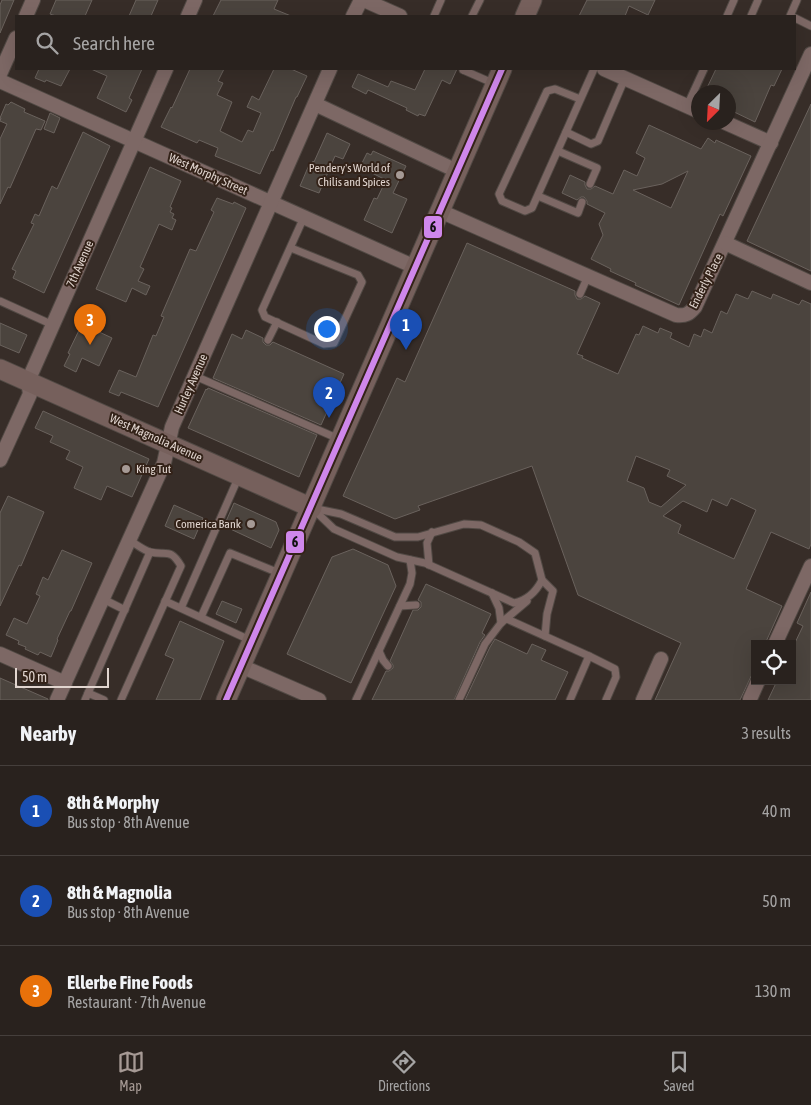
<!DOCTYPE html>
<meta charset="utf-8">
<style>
:root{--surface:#29221e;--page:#312a27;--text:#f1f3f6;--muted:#a5a4a4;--line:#453f3c;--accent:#a69a95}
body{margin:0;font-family:"Asap Condensed",sans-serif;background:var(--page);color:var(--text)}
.controls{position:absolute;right:15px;bottom:15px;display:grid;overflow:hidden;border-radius:0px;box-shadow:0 5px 20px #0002}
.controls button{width:45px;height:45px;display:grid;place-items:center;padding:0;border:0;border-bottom:1px solid var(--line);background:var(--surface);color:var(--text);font:25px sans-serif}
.compass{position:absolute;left:691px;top:85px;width:45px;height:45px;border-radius:50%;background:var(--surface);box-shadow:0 5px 20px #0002;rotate:204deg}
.scale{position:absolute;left:15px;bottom:12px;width:94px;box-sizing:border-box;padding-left:5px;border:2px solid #e1d5cf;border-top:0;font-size:14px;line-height:18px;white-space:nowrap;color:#e1d5cf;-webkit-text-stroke:4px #332218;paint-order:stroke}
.you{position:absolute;left:326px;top:328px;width:18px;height:18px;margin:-12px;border:4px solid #fff;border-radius:50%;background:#1a73e8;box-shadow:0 0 0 8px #1a73e833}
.badge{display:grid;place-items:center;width:32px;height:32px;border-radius:50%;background:var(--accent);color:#fff;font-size:16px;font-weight:700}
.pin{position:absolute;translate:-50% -41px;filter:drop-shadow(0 1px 2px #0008)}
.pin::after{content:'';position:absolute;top:26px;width:18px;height:15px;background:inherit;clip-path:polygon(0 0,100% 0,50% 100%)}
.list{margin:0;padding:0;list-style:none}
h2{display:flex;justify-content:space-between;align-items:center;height:65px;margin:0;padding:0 20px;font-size:21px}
h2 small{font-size:16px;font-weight:400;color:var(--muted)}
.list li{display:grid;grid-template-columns:32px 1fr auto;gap:15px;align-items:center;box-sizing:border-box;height:90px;padding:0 20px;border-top:1px solid var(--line)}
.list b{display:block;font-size:19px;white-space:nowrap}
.list p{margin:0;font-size:16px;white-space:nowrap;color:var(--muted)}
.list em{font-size:16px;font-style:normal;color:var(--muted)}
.icon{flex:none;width:28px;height:28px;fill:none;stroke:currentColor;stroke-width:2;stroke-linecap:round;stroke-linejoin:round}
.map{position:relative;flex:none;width:811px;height:700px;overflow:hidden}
.search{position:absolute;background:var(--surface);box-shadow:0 5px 20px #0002;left:15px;right:15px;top:15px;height:55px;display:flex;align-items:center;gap:12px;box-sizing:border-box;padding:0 18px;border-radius:0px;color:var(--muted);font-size:19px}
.sheet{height:335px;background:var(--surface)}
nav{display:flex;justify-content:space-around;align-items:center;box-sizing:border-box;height:70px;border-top:1px solid var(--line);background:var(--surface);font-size:14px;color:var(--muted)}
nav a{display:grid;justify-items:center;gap:2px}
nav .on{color:var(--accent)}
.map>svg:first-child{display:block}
</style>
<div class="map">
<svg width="811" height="700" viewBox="0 0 811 700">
<rect width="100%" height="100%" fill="#372d28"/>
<g fill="#4b443e" stroke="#6a625d" fill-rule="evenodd">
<path d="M 2,0 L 14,0 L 0,33 L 0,5 Z"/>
<path d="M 56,0 L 92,0 L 85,16 L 56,16 L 50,14 Z"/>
<path d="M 136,0 L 158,0 L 151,16 L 129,16 Z"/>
<path d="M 221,0 L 278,0 L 274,9 L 291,16 L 213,16 Z"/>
<path d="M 587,0 L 655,0 L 648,15 L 629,6 L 625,16 L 579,16 Z"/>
<path d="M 39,69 L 70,69 L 61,86 L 46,80 L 45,82 L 35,78 Z"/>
<path d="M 91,69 L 142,69 L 129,98 L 132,100 L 126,112 L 97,98 L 107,76 Z"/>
<path d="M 190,69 L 224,69 L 218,81 L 223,83 L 217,95 L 232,102 L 220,131 L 242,142 L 248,130 L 253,132 L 261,113 L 247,107 L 252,96 L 259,100 L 274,69 L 291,69 L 307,76 L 297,97 L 296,97 L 273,151 L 271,150 L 260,174 L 215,156 L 218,148 L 199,140 L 197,143 L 161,127 L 171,107 L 172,108 Z"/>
<path d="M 425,69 L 457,69 L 450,84 L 442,80 L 425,116 L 419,114 L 418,116 L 406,110 L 407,108 L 368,90 L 366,94 L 352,87 L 358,74 L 388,87 L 391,81 L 415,90 Z"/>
<path d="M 716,69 L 782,69 L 774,86 L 771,85 L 755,122 L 728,109 L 728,92 L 705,92 Z"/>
<path d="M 11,102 L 25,109 L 24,112 L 45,121 L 41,130 L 36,129 L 10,188 L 8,187 L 0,204 L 0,139 L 7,124 L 0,121 L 1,118 L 0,118 L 6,104 L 8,105 Z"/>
<path d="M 811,104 L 811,271 L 747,241 Z"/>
<path d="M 50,113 L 60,118 L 54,133 L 44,129 Z"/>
<path d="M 649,125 L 701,149 L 708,138 L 715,143 L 716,140 L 751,156 L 723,216 L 720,214 L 679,305 L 635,285 L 636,283 L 610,271 L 611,269 L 591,259 L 603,235 L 599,224 L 605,213 L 587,204 L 587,201 L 584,197 L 581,197 L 577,200 L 562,193 L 570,175 L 585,182 L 585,185 L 587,189 L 591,189 L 595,186 L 613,194 L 624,170 L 637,176 L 645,158 L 636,153 ZM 688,171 L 671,208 L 633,190 L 662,184 Z"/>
<path d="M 83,132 L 110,146 L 44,293 L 13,278 L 16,271 L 12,269 L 34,224 L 31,223 L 35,214 L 39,216 L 52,186 L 57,189 Z"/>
<path d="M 327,133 L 350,144 L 343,159 L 335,156 L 319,193 L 300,186 L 309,165 L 311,166 L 313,161 L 314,162 Z"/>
<path d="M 373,151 L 406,166 L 393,193 L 407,199 L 392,233 L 364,220 L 374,198 L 377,199 L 386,180 L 360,167 L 367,153 L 371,155 Z"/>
<path d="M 150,167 L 181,181 L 170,207 L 172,208 L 170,212 L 174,214 L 172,218 L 176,220 L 172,230 L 159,224 L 141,265 L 140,267 L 144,269 L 138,281 L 150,286 L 146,295 L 132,288 L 126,302 L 96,289 Z"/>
<path d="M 217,198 L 233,204 L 234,202 L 246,208 L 158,407 L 121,392 L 119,396 L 109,392 L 119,370 L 136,377 L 153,335 L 156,336 L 164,317 L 161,316 L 190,249 L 196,251 L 214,212 L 211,210 Z"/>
<path d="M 467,243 L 575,291 L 575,295 L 577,299 L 581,299 L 585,296 L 600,303 L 577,354 L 583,356 L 582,358 L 618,374 L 636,334 L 639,335 L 643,326 L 658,333 L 660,328 L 672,333 L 670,338 L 689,347 L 694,334 L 701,337 L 704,329 L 712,333 L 721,311 L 727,314 L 736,294 L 748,299 L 752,291 L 771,299 L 773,294 L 799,305 L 802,300 L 811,304 L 811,544 L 809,549 L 771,532 L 746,589 L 782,606 L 765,644 L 755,644 L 755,668 L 740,700 L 655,700 L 681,643 L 578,595 L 532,466 L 418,506 L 420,510 L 395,519 L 343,496 L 397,378 L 405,382 ZM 636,456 L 670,470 L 667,476 L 686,485 L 661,507 L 649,502 L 644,488 L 627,481 ZM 731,498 L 756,510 L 734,559 L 678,533 L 681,525 L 663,516 L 683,501 L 707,512 L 712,499 L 727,506 Z"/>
<path d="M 0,323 L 27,335 L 19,353 L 0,345 Z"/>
<path d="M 82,324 L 112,338 L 99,366 L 82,358 L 76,372 L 64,366 L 70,354 L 68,353 Z"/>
<path d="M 246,330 L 263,338 L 263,342 L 266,345 L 270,345 L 273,342 L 344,374 L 321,425 L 213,378 L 232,334 L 242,339 Z"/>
<path d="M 208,388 L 317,435 L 299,477 L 188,428 L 206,389 L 207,390 Z"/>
<path d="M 43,411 L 149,459 L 132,497 L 107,486 L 101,500 L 74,488 L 83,467 L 66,459 L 70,451 L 50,442 L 53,436 L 35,428 Z"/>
<path d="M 8,496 L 44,512 L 21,566 L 19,565 L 0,606 L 0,513 Z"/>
<path d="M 234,503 L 276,522 L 279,530 L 271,548 L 224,526 Z"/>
<path d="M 174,505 L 203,518 L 194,539 L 165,526 Z"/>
<path d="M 353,549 L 388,565 L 396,586 L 351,683 L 287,654 L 332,557 Z"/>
<path d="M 62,550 L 92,563 L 71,611 L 70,611 L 57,639 L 58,640 L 51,657 L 40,652 L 38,655 L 25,649 L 26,647 L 18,644 L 19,641 L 6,635 L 14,618 L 27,624 L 40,596 L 36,594 L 43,577 L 48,580 Z"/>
<path d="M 426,584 L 491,614 L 482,633 L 485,635 L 480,642 L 454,700 L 372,700 L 386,671 L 389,671 L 393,668 L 393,665 L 390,661 L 413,610 L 418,610 L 421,607 L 421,602 L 418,600 Z"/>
<path d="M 811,592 L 811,700 L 768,700 L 777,681 L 792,681 L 792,649 L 803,626 L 797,623 Z"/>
<path d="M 222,601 L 242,609 L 236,623 L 216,614 Z"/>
<path d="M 180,621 L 224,641 L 200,700 L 156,700 L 174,659 L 165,655 Z"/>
<path d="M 495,639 L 527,654 L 532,644 L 546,650 L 541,660 L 568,672 L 555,700 L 465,700 L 490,647 Z"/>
<path d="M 0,678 L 48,699 L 48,700 L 0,700 Z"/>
</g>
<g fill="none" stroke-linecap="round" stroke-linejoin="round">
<defs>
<g id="lane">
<path d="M 434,16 L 441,0"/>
<path d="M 472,16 L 480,0"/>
<path d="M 727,16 L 734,0"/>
<path d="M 751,16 L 758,0"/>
<path d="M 790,16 L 797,0"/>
<path d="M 795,18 L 811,26"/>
<path d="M 463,70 L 495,84"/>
<path d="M 580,99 L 555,89 L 547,91 L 499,194 L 502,201 L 525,211 L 532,208 L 594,69"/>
<path d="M 687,106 L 704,69"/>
<path d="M 566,132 L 591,144 L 598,141 L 625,78"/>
<path d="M 558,151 L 597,168 L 590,184"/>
<path d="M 538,196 L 578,213 L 582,202"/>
<path d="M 291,248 L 358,275 L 362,282 L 334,343 L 324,344 L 265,317 L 262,310 L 304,217"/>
<path d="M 580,294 L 588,276"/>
<path d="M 0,301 L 53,325"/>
<path d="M 268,340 L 277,322"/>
<path d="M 195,376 L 339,439"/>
<path d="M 312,508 L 341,514 L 395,537 L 418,537 L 464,524 L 481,525 L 519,542 L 535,553 L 542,580 L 553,591 L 547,614 L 545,636"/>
<path d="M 312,508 L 334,529 L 397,557 L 425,563 L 514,603 C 528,600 536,592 542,580"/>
<path d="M 429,565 L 427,543 L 432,532"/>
<path d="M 492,593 L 499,608 L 501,623"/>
<path d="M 103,599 L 125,610"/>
<path d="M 165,601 L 252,641"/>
<path d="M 400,606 L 416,605"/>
<path d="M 181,608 L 239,476"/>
<path d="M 201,617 L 230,553 L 279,573"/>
<path d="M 507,619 L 589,656 L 570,700"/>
<path d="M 379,651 L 383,660 L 388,666"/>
<path d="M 589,656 L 615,669 L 616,677 L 606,700"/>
<path d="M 88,693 L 104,700"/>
<path d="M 85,700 L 150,552"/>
<path d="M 121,700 L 181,566 C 170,547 166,556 150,552 C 143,550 136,544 129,540"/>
<path d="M 356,700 L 410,584 L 412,573 L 410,560"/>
<path d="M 459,700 L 485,644 L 501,623 L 527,601"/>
</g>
<g id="street">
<path d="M 364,0 L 400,16"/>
<path d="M 26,16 L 33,0"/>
<path d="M 188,16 L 195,0"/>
<path d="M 353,16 L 361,0"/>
<path d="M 604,69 L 698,111"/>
<path d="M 0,74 L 16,38"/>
<path d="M 0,81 L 415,267"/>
<path d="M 315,104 L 457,171"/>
<path d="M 724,122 L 771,143"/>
<path d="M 440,211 L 676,315 C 686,316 689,314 695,307 L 811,54"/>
<path d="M 725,243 L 811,283"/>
<path d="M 0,460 L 30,394 L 28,381 L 166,69"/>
<path d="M 775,644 L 811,566"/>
<path d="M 0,654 L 65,683"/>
<path d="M 241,666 L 319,700"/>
<path d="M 750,699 L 758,681"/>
<path d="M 57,700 L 164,463 L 172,427 L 330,69"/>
<path d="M 643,700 L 661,659"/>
</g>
<g id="secondary">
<path d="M 525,16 L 532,0"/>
<path d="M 0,369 L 312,508"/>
<path d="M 226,700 C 319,490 410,279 502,69"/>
</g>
</defs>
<use href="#lane" stroke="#514944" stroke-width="9"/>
<use href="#street" stroke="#514944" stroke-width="16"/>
<use href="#secondary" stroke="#514944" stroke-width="21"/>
<use href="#lane" stroke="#7d6865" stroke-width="7"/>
<use href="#street" stroke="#7d6865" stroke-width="14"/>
<use href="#secondary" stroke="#76605c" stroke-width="19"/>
<defs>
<path id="bus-1" d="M 226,700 L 502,69"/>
</defs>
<use href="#bus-1" stroke="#332218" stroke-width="10"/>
<use href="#bus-1" stroke="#cf87eb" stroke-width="6"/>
</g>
<g fill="#a69a95" stroke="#332218" stroke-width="2">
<circle cx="400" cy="175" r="5"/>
<circle cx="126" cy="469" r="5"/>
<circle cx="251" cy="524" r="5"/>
</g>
<g text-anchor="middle" stroke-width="4" stroke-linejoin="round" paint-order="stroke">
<g font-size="12" fill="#e1d5cf" stroke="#332218" text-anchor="end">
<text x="390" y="172">Pendery's World of<tspan x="390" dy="14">Chilis and Spices</tspan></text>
<text x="136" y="473" text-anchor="start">King Tut</text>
<text x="241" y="528">Comerica Bank</text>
</g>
<g font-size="12" fill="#e1d5cf" stroke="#332218">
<text transform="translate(208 174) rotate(24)" y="4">West Morphy Street</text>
<text transform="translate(80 264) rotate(-66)" y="4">7th Avenue</text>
<text transform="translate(706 281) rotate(-63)" y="4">Enderly Place</text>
<text transform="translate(191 384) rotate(-66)" y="4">Hurley Avenue</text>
<text transform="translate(156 438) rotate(24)" y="4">West Magnolia Avenue</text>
</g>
</g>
<g stroke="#332218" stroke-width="2">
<rect x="423" y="215" width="20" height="24" rx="5" fill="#cf87eb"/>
<rect x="285" y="530" width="20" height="24" rx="5" fill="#cf87eb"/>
</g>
<g font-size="14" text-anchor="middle" font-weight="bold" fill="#111">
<text x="433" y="232">6</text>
<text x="295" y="547">6</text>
</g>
</svg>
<div class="controls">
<button><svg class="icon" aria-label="locate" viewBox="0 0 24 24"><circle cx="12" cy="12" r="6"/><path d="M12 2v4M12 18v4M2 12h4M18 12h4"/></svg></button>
</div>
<svg class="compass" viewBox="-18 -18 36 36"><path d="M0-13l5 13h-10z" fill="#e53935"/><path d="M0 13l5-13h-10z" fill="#a5a4a4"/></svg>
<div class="scale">50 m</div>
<div class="you"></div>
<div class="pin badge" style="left:406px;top:350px;background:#1a4fb4">1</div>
<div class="pin badge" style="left:329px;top:418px;background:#1a4fb4">2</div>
<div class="pin badge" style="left:90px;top:345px;background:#e8710a">3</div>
<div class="search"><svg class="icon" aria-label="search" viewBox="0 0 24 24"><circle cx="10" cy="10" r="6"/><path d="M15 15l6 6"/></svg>Search here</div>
</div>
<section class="sheet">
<h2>Nearby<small>3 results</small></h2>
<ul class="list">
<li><span class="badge" style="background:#1a4fb4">1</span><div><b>8th &amp; Morphy</b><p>Bus stop · 8th Avenue</p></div><em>40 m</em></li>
<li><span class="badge" style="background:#1a4fb4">2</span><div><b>8th &amp; Magnolia</b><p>Bus stop · 8th Avenue</p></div><em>50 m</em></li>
<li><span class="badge" style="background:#e8710a">3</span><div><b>Ellerbe Fine Foods</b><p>Restaurant · 7th Avenue</p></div><em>130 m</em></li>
</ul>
</section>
<nav>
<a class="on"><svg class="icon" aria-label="map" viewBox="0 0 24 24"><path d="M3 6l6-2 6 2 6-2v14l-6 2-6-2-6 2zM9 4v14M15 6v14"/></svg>Map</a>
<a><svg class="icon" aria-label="directions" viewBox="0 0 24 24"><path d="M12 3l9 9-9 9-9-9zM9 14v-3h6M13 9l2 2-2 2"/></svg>Directions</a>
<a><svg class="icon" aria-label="saved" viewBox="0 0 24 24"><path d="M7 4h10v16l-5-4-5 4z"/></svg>Saved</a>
</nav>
